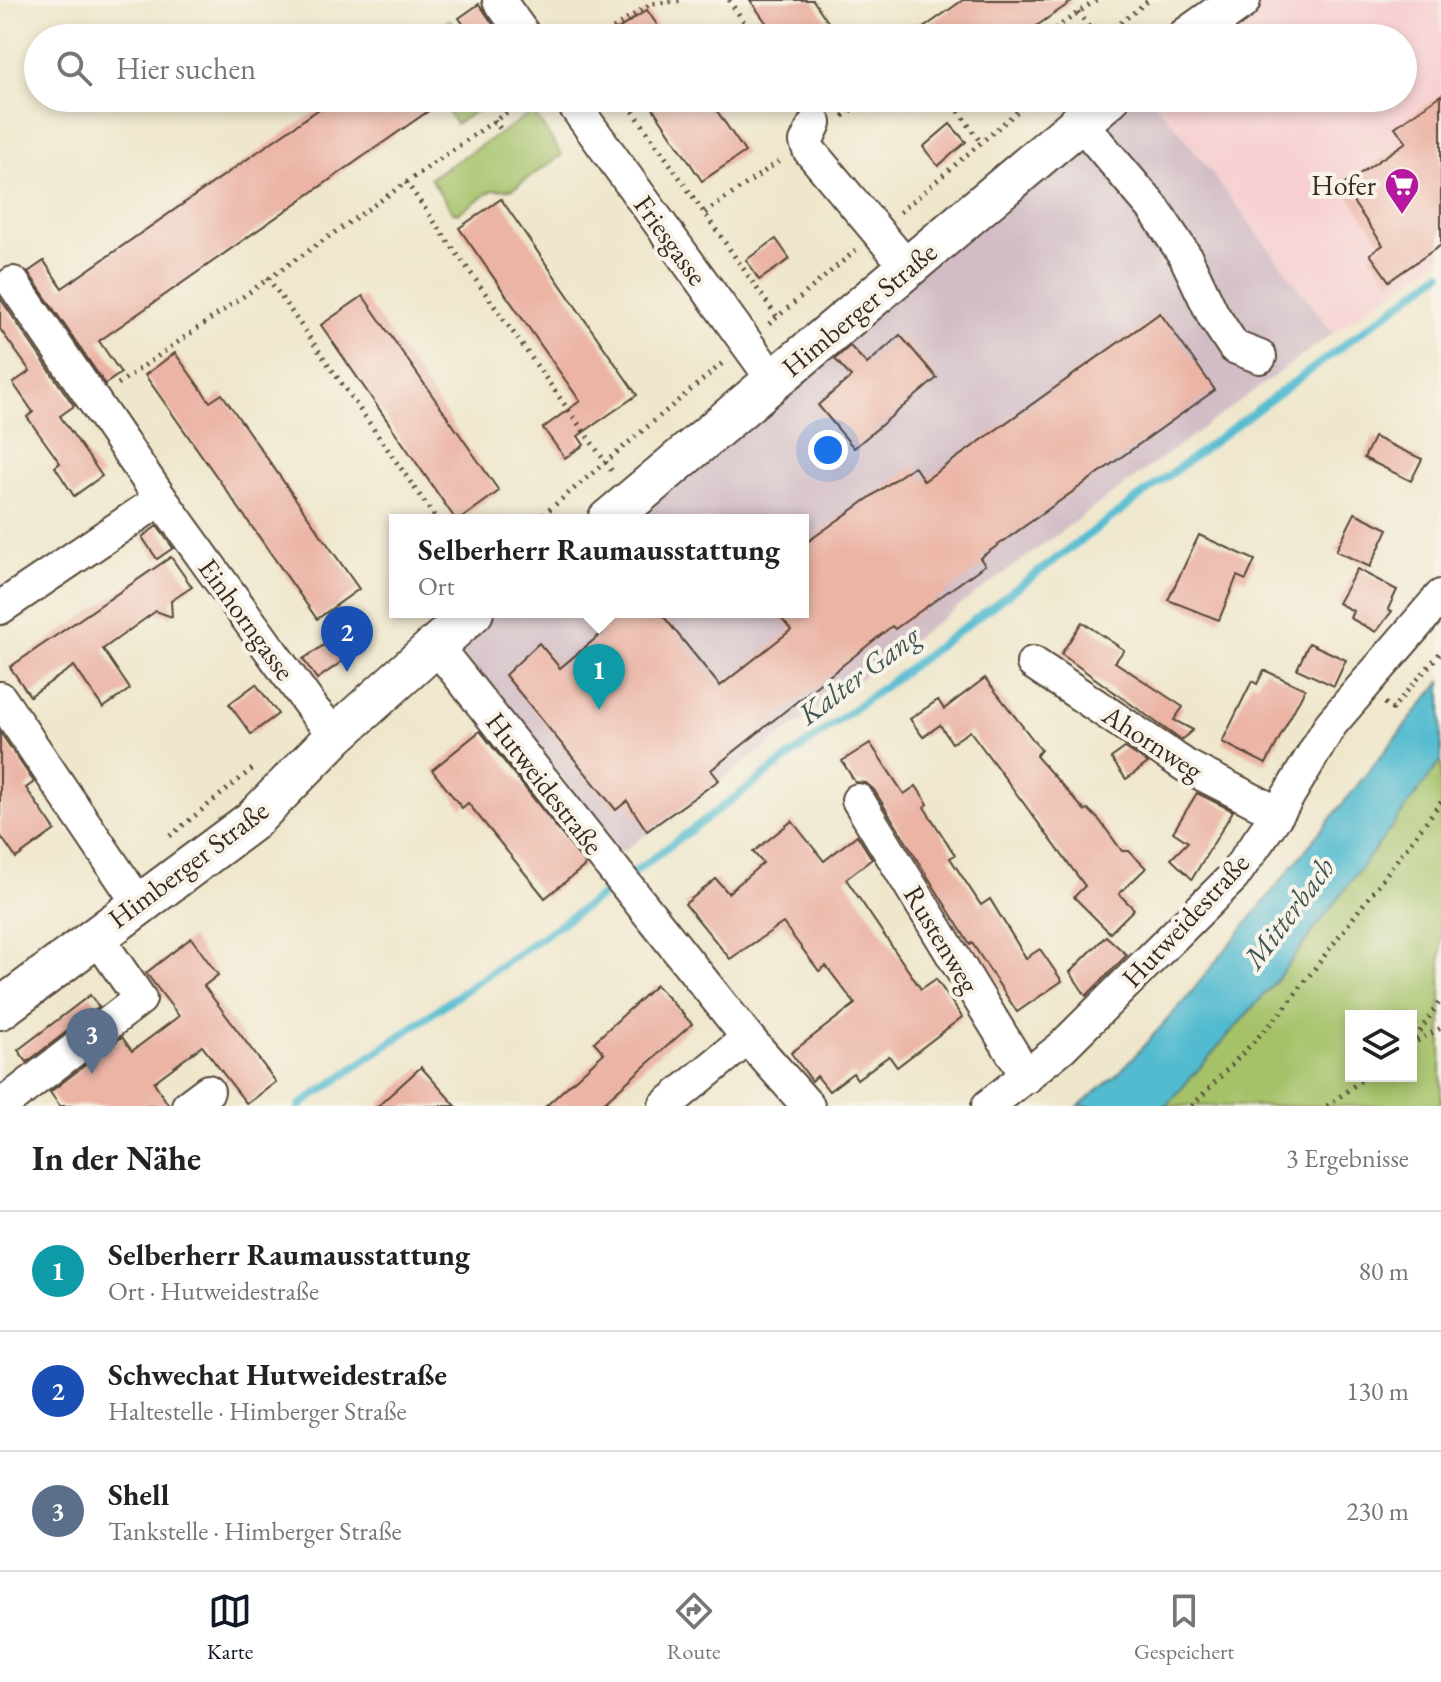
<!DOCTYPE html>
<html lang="de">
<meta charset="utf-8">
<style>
:root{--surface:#fff;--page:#f6f6f6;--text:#222;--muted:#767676;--line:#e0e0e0;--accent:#111827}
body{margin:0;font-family:"EB Garamond",serif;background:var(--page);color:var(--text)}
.controls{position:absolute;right:24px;bottom:24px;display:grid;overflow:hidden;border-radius:0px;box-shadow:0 4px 12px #0003}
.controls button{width:72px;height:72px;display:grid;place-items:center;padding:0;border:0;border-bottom:2px solid var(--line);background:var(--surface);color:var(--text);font:40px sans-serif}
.you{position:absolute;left:828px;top:450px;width:28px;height:28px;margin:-20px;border:6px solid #fff;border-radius:50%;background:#1a73e8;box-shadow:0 0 0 12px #1a73e833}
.badge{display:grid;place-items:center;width:52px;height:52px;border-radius:50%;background:var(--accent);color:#fff;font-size:26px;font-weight:700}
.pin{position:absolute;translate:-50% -66px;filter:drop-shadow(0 2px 4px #0008)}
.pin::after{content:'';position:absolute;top:42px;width:28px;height:24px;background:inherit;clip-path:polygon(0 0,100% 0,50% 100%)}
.popup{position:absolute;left:389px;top:514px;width:420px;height:104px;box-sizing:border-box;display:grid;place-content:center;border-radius:0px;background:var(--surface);filter:drop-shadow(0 2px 6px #0005);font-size:26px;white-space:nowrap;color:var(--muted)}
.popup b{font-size:30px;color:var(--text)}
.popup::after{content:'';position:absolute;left:50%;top:100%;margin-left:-16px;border:16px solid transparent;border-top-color:var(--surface)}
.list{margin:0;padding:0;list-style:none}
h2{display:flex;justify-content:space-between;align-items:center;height:104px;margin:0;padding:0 32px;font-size:34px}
h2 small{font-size:26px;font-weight:400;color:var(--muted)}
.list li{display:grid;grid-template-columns:52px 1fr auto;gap:24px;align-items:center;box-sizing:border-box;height:120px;padding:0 32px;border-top:2px solid var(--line)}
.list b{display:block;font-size:30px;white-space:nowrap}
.list p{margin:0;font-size:26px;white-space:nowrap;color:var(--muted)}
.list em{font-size:26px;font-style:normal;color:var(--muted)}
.icon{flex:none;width:44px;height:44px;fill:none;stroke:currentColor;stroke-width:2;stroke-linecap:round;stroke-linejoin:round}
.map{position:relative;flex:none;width:1441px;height:1106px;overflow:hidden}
.search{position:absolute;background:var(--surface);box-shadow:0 4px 12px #0003;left:24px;right:24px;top:24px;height:88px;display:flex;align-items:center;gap:20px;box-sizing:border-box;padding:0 28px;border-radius:44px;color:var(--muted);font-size:30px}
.sheet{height:464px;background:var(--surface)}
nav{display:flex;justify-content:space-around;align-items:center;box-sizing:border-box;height:112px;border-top:2px solid var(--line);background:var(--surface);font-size:22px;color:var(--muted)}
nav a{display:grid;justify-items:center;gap:4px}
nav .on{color:var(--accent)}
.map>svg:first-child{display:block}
</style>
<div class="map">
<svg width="1441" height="1106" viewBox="0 0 1441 1106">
<rect width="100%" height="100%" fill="#f7f3e8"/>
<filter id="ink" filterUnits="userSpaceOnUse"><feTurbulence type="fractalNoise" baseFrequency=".0125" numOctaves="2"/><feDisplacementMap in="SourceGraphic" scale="16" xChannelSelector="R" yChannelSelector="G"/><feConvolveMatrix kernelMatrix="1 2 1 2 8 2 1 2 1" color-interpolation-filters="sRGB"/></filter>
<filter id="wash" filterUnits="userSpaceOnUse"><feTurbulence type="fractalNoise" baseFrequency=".006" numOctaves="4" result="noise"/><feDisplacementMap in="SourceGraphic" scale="32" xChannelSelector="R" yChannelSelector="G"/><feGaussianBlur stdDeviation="1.8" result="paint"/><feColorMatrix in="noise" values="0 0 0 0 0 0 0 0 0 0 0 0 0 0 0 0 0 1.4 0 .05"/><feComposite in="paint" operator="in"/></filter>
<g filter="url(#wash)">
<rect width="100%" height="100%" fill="#efe7cc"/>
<path fill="#f7cfd2" d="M 1240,0 L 1441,0 L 1441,258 L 1333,333 L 1179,130 L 1149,98 L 1403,98 L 1403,38 L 1187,38 Z"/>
<path fill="#d2bdc6" d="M 1109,98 L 1149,98 L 1179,130 L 1333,333 L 622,852 L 456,647 L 497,612 L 803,612 L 803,520 L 608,520 Z"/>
<g fill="#a5c269" stroke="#707644" stroke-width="2" fill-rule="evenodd">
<path d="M 450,20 L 462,38 L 423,38 Z"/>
<path d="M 439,98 L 496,98 L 456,124 Z"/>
<path d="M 533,112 L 562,155 L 512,189 L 493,190 L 458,213 L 453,212 L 430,178 Z"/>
<path d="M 1441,761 L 1441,1106 L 1166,1106 L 1275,982 ZM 1351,1016 L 1411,1016 L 1411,1076 L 1351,1076 Z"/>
</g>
<path fill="#53bbd0" stroke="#477277" stroke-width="2" d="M 1441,681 L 1441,761 L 1275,982 L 1166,1106 L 1078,1106 L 1120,1072 L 1186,999 Z"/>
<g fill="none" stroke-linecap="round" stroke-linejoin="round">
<g stroke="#53bbd0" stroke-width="8">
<path d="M 629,876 L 1441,273"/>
<path d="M 299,1106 L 618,884"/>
</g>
</g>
<g id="blocks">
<g fill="#ebb4a5">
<path d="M 750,0 L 813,0 L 839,38 L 777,38 Z"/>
<path d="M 963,0 L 1074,0 L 1019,38 L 909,38 Z"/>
<path d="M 479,4 L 484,11 L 502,38 L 473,38 L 459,18 Z"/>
<path d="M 647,10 L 666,38 L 605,38 Z"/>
<path d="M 1441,95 L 1441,245 L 1389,281 L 1370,254 L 1383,245 L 1342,186 L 1406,142 L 1395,127 Z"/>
<path d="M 335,98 L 447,98 L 99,341 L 121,373 L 105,384 L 28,272 L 44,261 L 62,288 Z"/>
<path d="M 646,98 L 708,98 L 745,152 L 702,181 Z"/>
<path d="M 950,124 L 966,142 L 938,166 L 923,147 Z"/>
<path d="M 501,199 L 637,395 L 578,436 L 584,445 L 565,458 L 543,428 L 580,401 L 459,228 Z"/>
<path d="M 776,239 L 790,259 L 759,280 L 746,260 Z"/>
<path d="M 363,296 L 499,491 L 459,520 L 456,520 L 321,325 Z"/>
<path d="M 0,298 L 74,406 L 60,416 L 102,476 L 74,496 L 55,467 L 60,463 L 27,417 L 33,412 L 13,383 L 30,371 L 0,329 Z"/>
<path d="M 1160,313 L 1215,390 L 980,558 L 985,565 L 895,629 L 892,626 L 711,770 L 719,780 L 647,831 L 627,801 L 616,810 L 505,675 L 539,643 L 560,668 L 602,633 L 585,612 L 660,612 L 720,686 L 791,630 L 776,612 L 803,612 L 803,545 L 914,466 L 924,481 Z"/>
<path d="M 900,335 L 937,378 L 854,448 L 818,405 L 851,377 L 835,359 L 850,346 L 867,364 Z"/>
<path d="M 175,353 L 210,402 L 222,394 L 359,589 L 317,619 L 145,375 Z"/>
<path d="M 1374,437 L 1422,459 L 1411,481 L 1364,458 Z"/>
<path d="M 1355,513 L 1388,529 L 1370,567 L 1336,551 Z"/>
<path d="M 157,526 L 173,548 L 157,559 L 142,537 Z"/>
<path d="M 1199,535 L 1255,560 L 1246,580 L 1237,576 L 1219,620 L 1168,600 Z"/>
<path d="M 171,557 L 192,587 L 171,601 L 172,617 L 156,611 L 103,649 L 130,689 L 103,708 L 74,666 L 30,696 L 10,667 Z"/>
<path d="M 1357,569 L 1397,590 L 1388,609 L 1392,611 L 1376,632 L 1350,618 L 1353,611 L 1338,603 Z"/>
<path d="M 1082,622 L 1124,650 L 1115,662 L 1183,707 L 1174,720 L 1193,730 L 1181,740 L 1061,654 Z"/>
<path d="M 333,639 L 347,658 L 317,679 L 303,659 Z"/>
<path d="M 1309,643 L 1346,660 L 1334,686 L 1297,669 Z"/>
<path d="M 1264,670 L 1305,689 L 1266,764 L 1222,742 L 1252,681 L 1257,684 Z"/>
<path d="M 985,678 L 1041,750 L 1036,756 L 1085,811 L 1088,809 L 1100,821 L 1122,851 L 1129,851 L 1146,868 L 1119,894 L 1134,909 L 1110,933 L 1074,897 L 1085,886 L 970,731 L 952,743 L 940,725 L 923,737 L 910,719 L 938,700 L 944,709 Z"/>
<path d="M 256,684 L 278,714 L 251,734 L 229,704 Z"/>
<path d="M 480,731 L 586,865 L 545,898 L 468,803 L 462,808 L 432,770 Z"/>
<path d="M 0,732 L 34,782 L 26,788 L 55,830 L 16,858 L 0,835 Z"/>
<path d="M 870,743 L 904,794 L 916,786 L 928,804 L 924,807 L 955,855 L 950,858 L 981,905 L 990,899 L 1026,958 L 1040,949 L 1062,981 L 1017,1012 L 972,943 L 970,945 L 874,790 L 866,783 L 855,782 L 842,761 Z"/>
<path d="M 1125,748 L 1148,763 L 1126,779 L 1111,758 Z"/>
<path d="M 1197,793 L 1233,811 L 1192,879 L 1171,859 L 1188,842 L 1173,832 Z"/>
<path d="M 792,821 L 824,861 L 857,835 L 872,859 L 846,879 L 921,989 L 936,979 L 962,1017 L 897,1067 L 889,1056 L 857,1079 L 853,1073 L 829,1091 L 817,1076 L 812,1081 L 791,1053 L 855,1004 L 826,966 L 819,971 L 783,923 L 730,959 L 685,904 L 716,879 L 728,893 L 763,863 L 753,852 Z"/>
<path d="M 1106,936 L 1127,955 L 1086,996 L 1070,972 Z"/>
<path d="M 191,938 L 218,975 L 204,986 L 276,1082 L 247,1104 L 202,1046 L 154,1082 L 169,1106 L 60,1106 L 50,1092 L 122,1037 L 132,1051 L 179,1016 L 146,973 Z"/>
<path d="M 656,985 L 692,1024 L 600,1106 L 546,1106 L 604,1053 L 594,1042 Z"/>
<path d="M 90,995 L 99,1007 L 27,1062 L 18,1050 Z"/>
<path d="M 421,1067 L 456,1106 L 378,1106 Z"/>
</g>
</g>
</g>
<g filter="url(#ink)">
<use href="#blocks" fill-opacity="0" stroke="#564638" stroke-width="2"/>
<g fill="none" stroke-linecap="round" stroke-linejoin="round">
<defs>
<g id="minor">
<path d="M 499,0 L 526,38"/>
<path d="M 569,98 L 774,381"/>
<path d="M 1080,122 L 1154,209 L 1185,256 L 1213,315 L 1234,347 L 1260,357"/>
<path d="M 815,123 L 806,142 L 809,150 L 908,268"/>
<path d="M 13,283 L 161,499 L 315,712 L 336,735"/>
<path d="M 0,608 L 161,499"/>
<path d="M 435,645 L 748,1038 L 808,1106"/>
<path d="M 1033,663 L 1186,766 L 1278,813"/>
<path d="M 0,698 L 139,904"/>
<path d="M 858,800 L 1027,1077"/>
<path d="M 1,1106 L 140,999 L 96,935"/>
<path d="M 188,1106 L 208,1091"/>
<path d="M 665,1106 L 748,1038"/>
<path d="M 988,1106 L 1061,1048 L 1233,877 L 1278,813 L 1331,724 L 1441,596"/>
</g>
<g id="major">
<path d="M 1187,38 L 1240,0"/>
<path d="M 608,520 L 1109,98"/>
<path d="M 0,1009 L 253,820 L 336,735 L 473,612"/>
</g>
</defs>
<use href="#minor" stroke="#564638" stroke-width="36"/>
<use href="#major" stroke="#564638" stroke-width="44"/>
<g stroke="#564638" stroke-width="5" stroke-dasharray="2 6" stroke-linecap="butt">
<path d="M 729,0 L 755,38"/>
<path d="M 1078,12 L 1097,38"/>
<path d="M 600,38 L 650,4 L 685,0"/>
<path d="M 1042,38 L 1096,0"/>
<path d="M 1102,38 L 1149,0"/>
<path d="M 624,98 L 777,317"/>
<path d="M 950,98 L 981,143"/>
<path d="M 843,116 L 868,98"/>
<path d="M 494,120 L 501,130"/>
<path d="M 406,182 L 614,474"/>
<path d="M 900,212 L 1033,98"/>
<path d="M 705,213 L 782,159"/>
<path d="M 268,278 L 437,520"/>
<path d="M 769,324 L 856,250"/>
<path d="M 118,384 L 527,98"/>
<path d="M 537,520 L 725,361"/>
<path d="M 1385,703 L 1392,709 L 1441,652"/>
<path d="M 170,836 L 252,769"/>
<path d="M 1417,1041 L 1441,1028"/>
<path d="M 1411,1045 L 1441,999"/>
<path d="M 1192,1106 L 1281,1013 L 1441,802"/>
<path d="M 1327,1106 L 1367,1076"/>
</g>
<use href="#minor" stroke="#fff" stroke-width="32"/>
<use href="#major" stroke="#fff" stroke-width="40"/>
</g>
</g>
<defs>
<symbol id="supermarket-pin" viewBox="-11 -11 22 30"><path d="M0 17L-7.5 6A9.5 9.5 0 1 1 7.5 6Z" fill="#b5179e" stroke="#f7f3e8"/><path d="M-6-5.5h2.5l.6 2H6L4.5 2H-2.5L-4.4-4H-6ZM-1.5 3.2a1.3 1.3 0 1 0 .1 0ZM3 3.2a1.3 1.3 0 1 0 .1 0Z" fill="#fff"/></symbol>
</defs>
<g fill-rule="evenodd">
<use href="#supermarket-pin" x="1382" y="165" width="40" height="54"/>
</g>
<g text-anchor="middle" stroke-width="8" stroke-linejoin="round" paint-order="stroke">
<g font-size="28" fill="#3b2a1e" stroke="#f7f3e8" text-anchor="end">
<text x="1376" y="195">Hofer</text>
</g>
<g font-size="28" fill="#3b2a1e" stroke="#f7f3e8">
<text transform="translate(671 240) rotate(54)" y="10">Friesgasse</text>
<text transform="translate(859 309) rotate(-40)" y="10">Himberger Straße</text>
<text transform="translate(247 619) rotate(54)" y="10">Einhorngasse</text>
<text transform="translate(1153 742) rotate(33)" y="10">Ahornweg</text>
<text transform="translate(545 783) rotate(52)" y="10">Hutweidestraße</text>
<text transform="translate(188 864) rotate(-37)" y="10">Himberger Straße</text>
<text transform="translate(1185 920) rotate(-47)" y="10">Hutweidestraße</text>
<text transform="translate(942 939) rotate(59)" y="10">Rustenweg</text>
</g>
<g font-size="30" font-style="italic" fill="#425653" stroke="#f7f3e8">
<text transform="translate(859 675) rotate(-37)" y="10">Kalter Gang</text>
<text transform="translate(1289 913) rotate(-53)" y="10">Mitterbach</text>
</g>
</g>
</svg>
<div class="controls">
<button><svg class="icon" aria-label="layers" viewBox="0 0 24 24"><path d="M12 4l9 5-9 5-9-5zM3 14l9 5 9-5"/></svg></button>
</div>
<div class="you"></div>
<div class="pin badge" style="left:599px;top:710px;background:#0f9aa8">1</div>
<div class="popup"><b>Selberherr Raumausstattung</b>Ort</div>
<div class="pin badge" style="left:347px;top:672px;background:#1a4fb4">2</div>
<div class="pin badge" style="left:92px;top:1074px;background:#5c6f8a">3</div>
<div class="search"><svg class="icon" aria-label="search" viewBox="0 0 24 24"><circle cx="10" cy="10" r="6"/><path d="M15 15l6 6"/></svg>Hier suchen</div>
</div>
<section class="sheet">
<h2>In der Nähe<small>3 Ergebnisse</small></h2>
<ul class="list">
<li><span class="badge" style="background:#0f9aa8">1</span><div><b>Selberherr Raumausstattung</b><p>Ort · Hutweidestraße</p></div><em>80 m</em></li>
<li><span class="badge" style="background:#1a4fb4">2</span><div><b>Schwechat Hutweidestraße</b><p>Haltestelle · Himberger Straße</p></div><em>130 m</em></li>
<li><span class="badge" style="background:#5c6f8a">3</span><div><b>Shell</b><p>Tankstelle · Himberger Straße</p></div><em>230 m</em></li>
</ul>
</section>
<nav>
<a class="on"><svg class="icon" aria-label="map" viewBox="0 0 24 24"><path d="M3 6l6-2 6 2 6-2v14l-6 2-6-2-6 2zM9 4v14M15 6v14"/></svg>Karte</a>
<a><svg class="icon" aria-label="directions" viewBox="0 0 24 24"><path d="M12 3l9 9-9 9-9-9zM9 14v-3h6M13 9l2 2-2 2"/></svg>Route</a>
<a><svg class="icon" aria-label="saved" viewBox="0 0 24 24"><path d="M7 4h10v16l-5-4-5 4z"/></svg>Gespeichert</a>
</nav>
